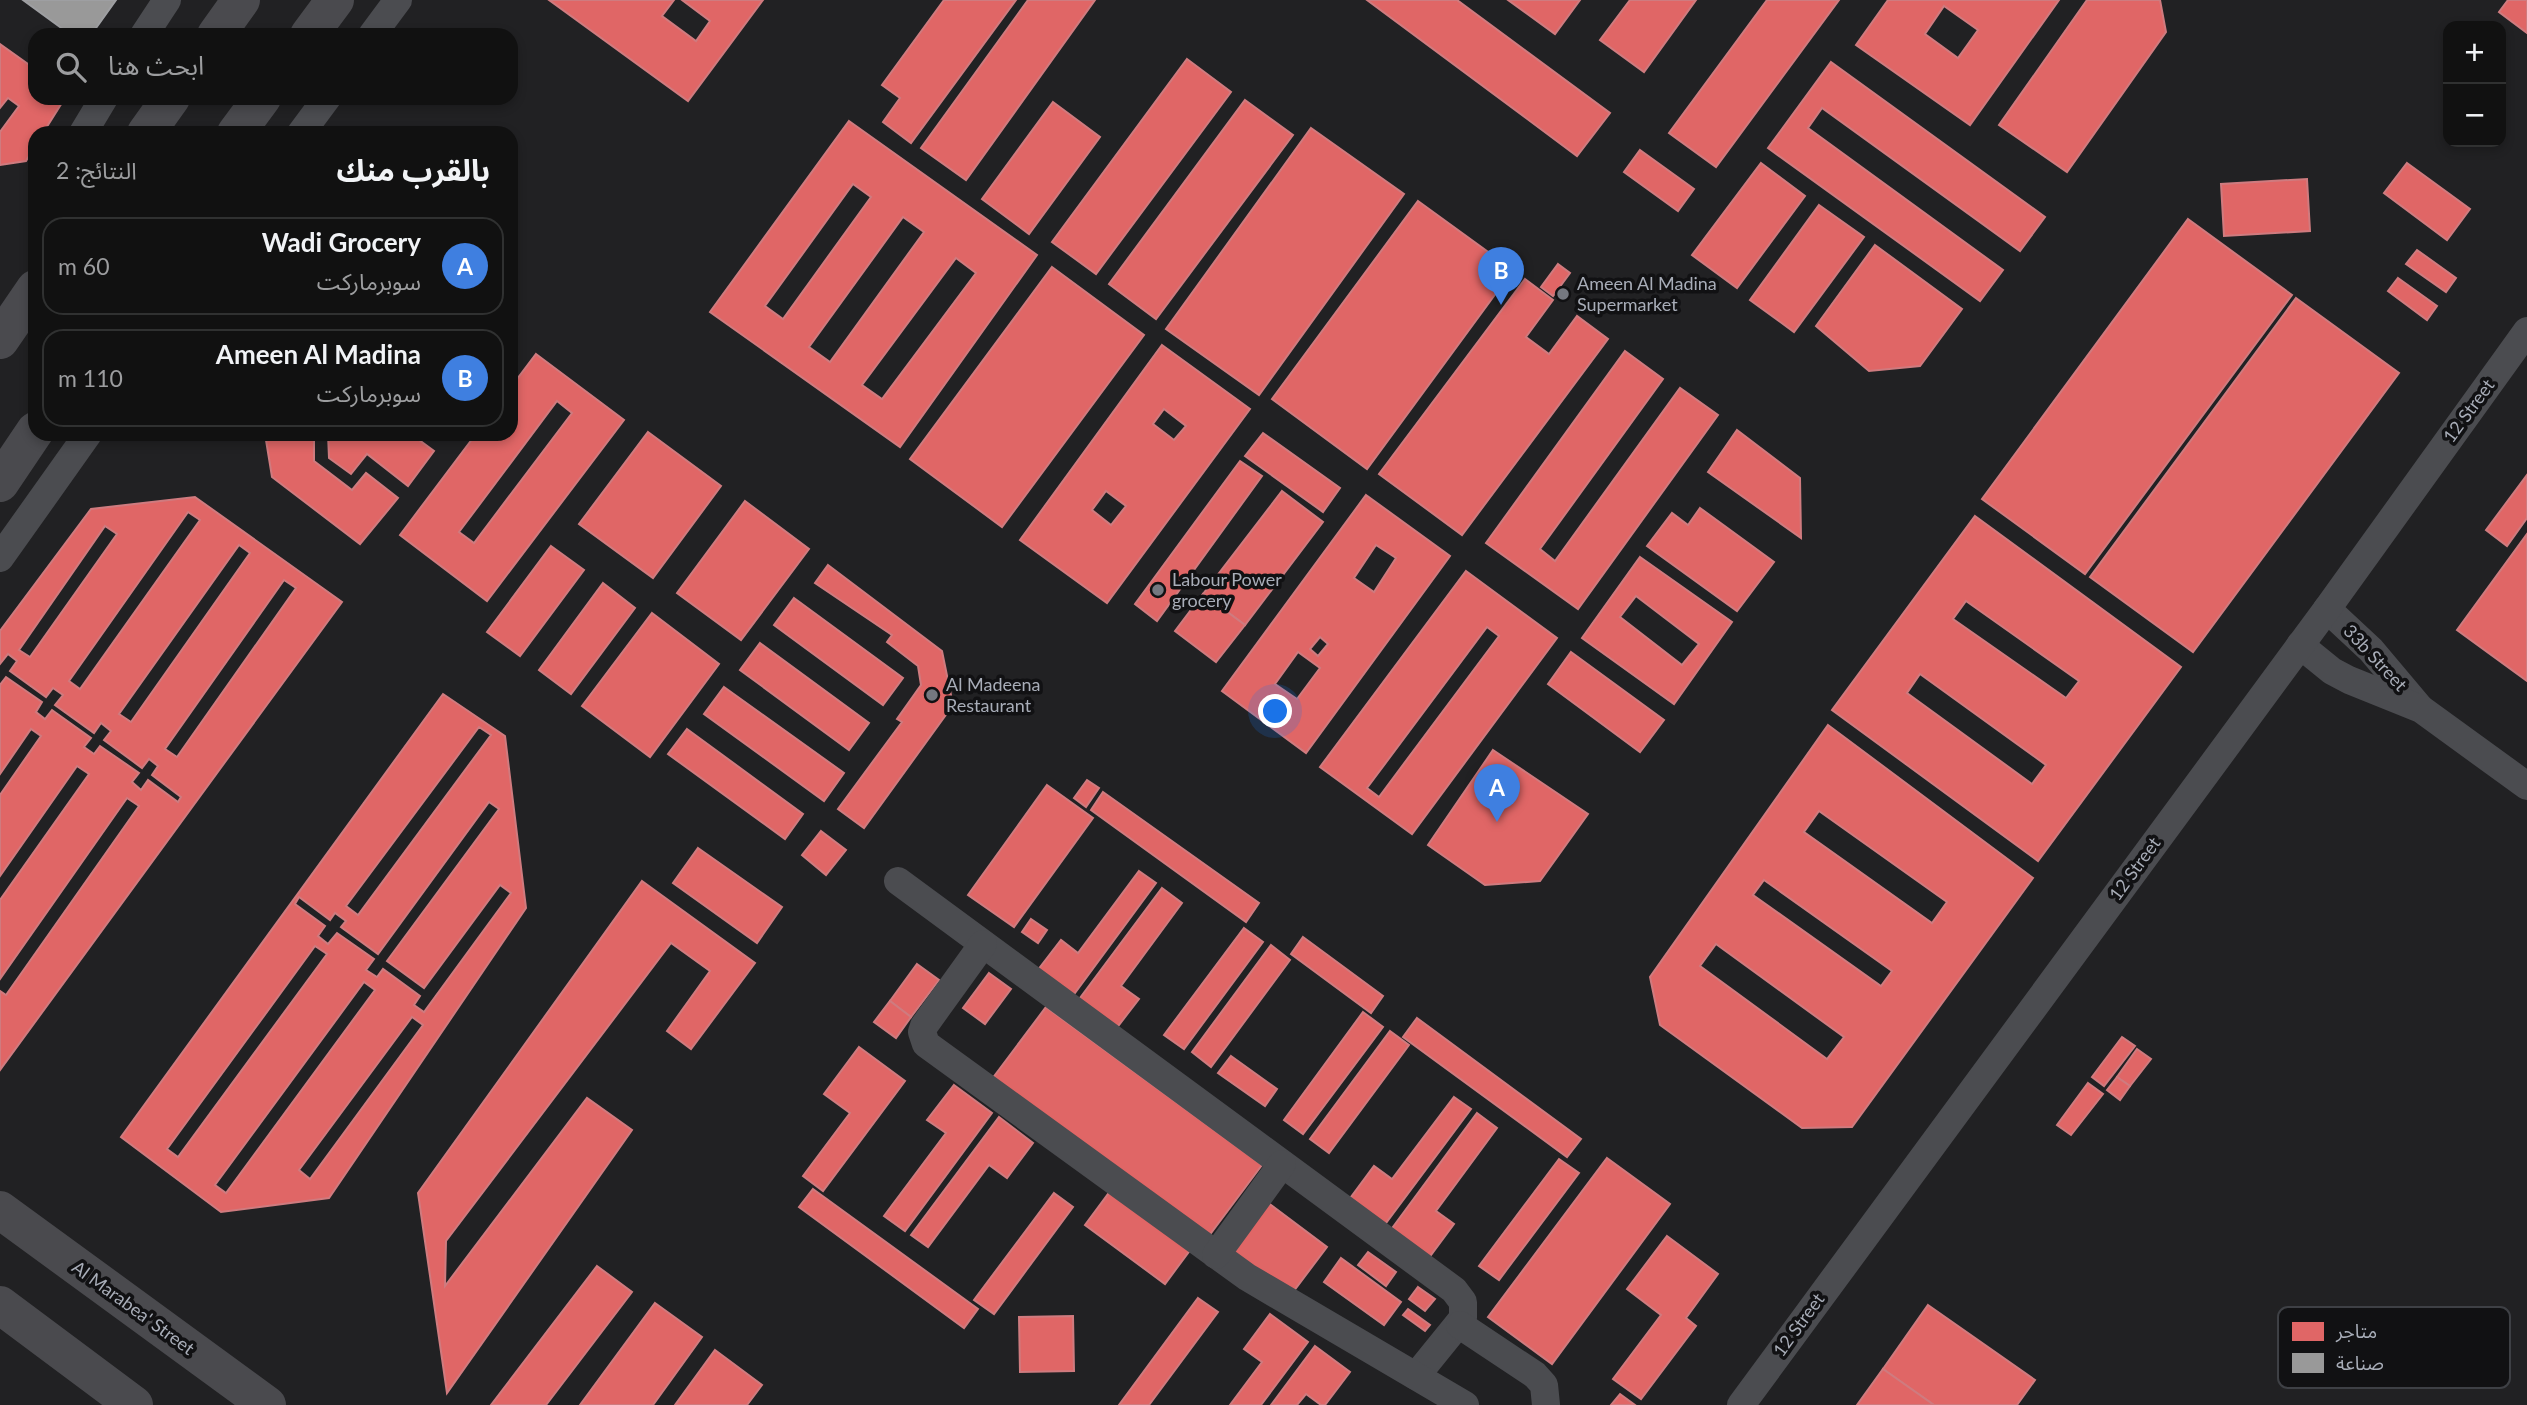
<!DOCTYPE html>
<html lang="ar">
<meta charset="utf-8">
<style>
:root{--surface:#111;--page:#1a1a1a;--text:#f1f3f6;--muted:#9c9d9f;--line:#303131;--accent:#d93025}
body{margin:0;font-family:Lato,"Noto Sans Arabic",sans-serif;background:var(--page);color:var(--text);direction:rtl}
.controls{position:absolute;right:21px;top:21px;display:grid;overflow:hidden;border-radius:14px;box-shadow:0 4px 10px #0003}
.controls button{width:63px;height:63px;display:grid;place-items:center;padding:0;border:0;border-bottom:2px solid var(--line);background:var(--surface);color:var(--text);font:35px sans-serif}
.you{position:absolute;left:1276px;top:712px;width:24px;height:24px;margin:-18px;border:5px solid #fff;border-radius:50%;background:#1a73e8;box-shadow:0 0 0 10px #1a73e833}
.badge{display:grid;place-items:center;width:46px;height:46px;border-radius:50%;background:var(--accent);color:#fff;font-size:23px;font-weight:700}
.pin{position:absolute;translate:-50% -58px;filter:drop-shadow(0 2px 4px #0008)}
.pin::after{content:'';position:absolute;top:37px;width:24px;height:21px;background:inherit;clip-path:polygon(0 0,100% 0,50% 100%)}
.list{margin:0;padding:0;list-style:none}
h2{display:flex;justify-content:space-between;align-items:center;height:91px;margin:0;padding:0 28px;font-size:30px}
h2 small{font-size:23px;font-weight:400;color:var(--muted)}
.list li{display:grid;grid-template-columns:46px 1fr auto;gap:21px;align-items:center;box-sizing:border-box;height:98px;margin:0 14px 14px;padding:0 14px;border:2px solid var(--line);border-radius:21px}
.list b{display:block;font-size:26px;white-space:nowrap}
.list p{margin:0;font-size:23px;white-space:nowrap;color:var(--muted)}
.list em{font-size:23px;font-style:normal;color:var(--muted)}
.icon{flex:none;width:38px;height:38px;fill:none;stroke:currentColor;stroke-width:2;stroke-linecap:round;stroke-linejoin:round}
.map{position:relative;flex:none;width:2527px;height:1405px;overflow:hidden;direction:ltr}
.search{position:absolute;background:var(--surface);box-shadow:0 4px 10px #0003;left:28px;top:28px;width:490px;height:77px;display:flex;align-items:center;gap:18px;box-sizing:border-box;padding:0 24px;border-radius:21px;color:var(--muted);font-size:26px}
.panel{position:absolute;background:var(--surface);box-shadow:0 4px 10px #0003;left:28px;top:126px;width:490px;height:315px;border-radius:21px;direction:rtl}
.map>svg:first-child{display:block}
</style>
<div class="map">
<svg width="2527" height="1405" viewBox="0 0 2527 1405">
<rect width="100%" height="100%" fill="#171717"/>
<path fill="#212123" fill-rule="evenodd" d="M 0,0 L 2527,0 L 2527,1405 L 0,1405 ZM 2448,26 L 2501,26 L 2501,142 L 2448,142 ZM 35,35 L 511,35 L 511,98 L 35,98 ZM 35,133 L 511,133 L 511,434 L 35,434 Z"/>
<g fill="#e06666" stroke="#cf7b7f" stroke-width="2" fill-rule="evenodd">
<path d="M 549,0 L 674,0 L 662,16 L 696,41 L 710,21 L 682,0 L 763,0 L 688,101 Z"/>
<path d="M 944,0 L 1016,0 L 911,143 L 883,122 L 900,98 L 882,85 Z"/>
<path d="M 1028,0 L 1095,0 L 966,180 L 921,148 Z"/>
<path d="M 1367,0 L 1457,0 L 1610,113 L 1577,156 Z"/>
<path d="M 1508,0 L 1580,0 L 1555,34 Z"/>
<path d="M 1630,0 L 1696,0 L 1644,72 L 1600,40 Z"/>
<path d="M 1767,0 L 1839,0 L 1716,167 L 1669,133 Z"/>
<path d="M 1888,0 L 2059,0 L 1970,125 L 1856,45 ZM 1944,6 L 1978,30 L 1958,58 L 1925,34 Z"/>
<path d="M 2087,0 L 2160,0 L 2166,32 L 2067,172 L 1999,125 Z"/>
<path d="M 2508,0 L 2527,0 L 2527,33 L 2499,12 Z"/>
<path d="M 0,44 L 35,69 L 35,98 L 65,98 L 43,133 L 35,133 L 35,146 L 26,161 L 0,165 L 0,132 L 19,106 L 8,98 L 0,108 Z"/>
<path d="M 1187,59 L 1231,92 L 1096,274 L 1052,242 Z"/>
<path d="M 1831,62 L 2045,217 L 2020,251 L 1822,108 L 1808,128 L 2003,270 L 1980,301 L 1768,148 Z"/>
<path d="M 1245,100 L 1293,135 L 1156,319 L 1109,284 Z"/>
<path d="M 1053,102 L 1100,137 L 1029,234 L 982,199 Z"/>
<path d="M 849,121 L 1037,255 L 900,447 L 710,312 ZM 853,184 L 871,197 L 783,319 L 765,306 ZM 903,217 L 924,232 L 830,362 L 809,347 ZM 956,258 L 976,273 L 882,399 L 862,385 Z"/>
<path d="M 1311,128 L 1404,194 L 1259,395 L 1166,329 Z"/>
<path d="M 1640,150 L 1694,189 L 1678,211 L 1624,172 Z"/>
<path d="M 1761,163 L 1805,196 L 1737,288 L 1692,255 Z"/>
<path d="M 2407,163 L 2470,209 L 2447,240 L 2384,193 Z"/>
<path d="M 2307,179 L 2310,231 L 2224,236 L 2221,184 Z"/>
<path d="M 1418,201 L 1513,270 L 1367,469 L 1272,399 Z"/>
<path d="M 1819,205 L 1864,237 L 1794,332 L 1750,300 Z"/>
<path d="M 2188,219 L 2292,295 L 2085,574 L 1982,499 Z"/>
<path d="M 1875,245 L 1962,309 L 1920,366 L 1869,371 L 1816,326 Z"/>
<path d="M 2417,250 L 2456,278 L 2446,292 L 2406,264 Z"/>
<path d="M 1558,264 L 1570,273 L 1553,296 L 1541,287 Z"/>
<path d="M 1052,267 L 1144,335 L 1002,527 L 910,459 Z"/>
<path d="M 2398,278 L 2437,306 L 2427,320 L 2388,291 Z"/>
<path d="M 1525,279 L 1553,300 L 1526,337 L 1549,354 L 1577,316 L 1608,339 L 1462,535 L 1379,474 Z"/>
<path d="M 2296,298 L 2399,373 L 2193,652 L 2090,577 Z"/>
<path d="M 1162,345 L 1250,409 L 1107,603 L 1020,540 ZM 1164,409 L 1186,426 L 1174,440 L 1153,424 ZM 1106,491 L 1126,506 L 1111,525 L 1092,510 Z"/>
<path d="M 1625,351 L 1663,379 L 1540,549 L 1555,561 L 1680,388 L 1718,415 L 1578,609 L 1486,543 Z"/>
<path d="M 536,354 L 624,420 L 487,601 L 400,535 L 476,434 L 511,434 L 511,387 ZM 557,401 L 572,413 L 474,543 L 459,532 Z"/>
<path d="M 1737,430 L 1800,478 L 1801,538 L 1708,472 Z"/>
<path d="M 648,432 L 721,486 L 653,578 L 579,524 Z"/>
<path d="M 1263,433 L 1340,488 L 1323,512 L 1245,456 Z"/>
<path d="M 265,434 L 314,434 L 314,461 L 352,490 L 366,473 L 398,498 L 360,544 L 272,477 Z"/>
<path d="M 328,434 L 411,434 L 434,451 L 408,486 L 367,454 L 351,474 L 329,458 Z"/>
<path d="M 1240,461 L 1262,476 L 1157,621 L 1135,604 Z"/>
<path d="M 2527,475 L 2527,518 L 2507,546 L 2486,530 Z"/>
<path d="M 1282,491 L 1323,522 L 1245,625 L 1203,594 Z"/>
<path d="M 1366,495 L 1450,556 L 1306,753 L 1222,691 ZM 1376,545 L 1396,558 L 1374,592 L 1354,578 ZM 1320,637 L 1328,644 L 1318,656 L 1310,649 ZM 1298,652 L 1320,668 L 1297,699 L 1275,684 Z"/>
<path d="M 195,497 L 342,602 L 0,1070 L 0,991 L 6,995 L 139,806 L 127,798 L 0,979 L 0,900 L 89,774 L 77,766 L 0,876 L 0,795 L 41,736 L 31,729 L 0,774 L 0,685 L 6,677 L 42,702 L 36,712 L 45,719 L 52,710 L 91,738 L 84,747 L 94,754 L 100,746 L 139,773 L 132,782 L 141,790 L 148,780 L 178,802 L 181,797 L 152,775 L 158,766 L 149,759 L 142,768 L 104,740 L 111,731 L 101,723 L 94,733 L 55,705 L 63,695 L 53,688 L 46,697 L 10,671 L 17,661 L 8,654 L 0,664 L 0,631 L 91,509 ZM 188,512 L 200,520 L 80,689 L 69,681 ZM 105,526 L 117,534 L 30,657 L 19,650 ZM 239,545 L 250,553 L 131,722 L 119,714 ZM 284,580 L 296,588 L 177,757 L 165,749 Z"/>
<path d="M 745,501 L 809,549 L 741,640 L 677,593 Z"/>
<path d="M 1700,508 L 1774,562 L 1737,611 L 1647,546 L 1672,513 L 1688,525 Z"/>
<path d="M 1975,516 L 2181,667 L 2038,861 L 1832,710 ZM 1966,601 L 2079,681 L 2066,698 L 1953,619 ZM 1920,674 L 2046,765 L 2032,784 L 1907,693 Z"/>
<path d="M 2527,534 L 2527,681 L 2457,630 Z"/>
<path d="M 551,546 L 584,570 L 520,656 L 487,632 Z"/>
<path d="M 1640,557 L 1732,622 L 1674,704 L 1582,638 ZM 1636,596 L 1699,644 L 1682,665 L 1620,617 Z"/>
<path d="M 828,565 L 942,651 L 953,705 L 864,828 L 838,809 L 902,722 L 897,719 L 921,685 L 918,666 L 887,642 L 892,635 L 815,583 Z"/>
<path d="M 1466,571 L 1557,638 L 1412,834 L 1320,767 ZM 1487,627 L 1499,636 L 1379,797 L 1367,788 Z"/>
<path d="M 603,583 L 635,608 L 571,694 L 539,670 Z"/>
<path d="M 1203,594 L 1245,625 L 1216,662 L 1175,631 Z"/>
<path d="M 794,598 L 903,678 L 883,705 L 774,625 Z"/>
<path d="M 652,613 L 719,664 L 650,757 L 582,706 Z"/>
<path d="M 760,643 L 869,723 L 849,750 L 740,670 Z"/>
<path d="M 1571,652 L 1664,720 L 1640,752 L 1548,684 Z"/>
<path d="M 724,687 L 844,773 L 824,801 L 704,714 Z"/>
<path d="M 443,694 L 505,736 L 526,908 L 329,1198 L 221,1212 L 121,1137 ZM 479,727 L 491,735 L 358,915 L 346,906 ZM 489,802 L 499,809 L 387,961 L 424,988 L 500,885 L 511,893 L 424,1012 L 414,1005 L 420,996 L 383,969 L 377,977 L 366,970 L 374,959 L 337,933 L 328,944 L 318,936 L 325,926 L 295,904 L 299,897 L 330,920 L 335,913 L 346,921 L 341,927 L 378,954 ZM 315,946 L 327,954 L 178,1157 L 167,1149 ZM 364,982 L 375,990 L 226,1193 L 215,1185 ZM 412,1017 L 423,1025 L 310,1179 L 299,1170 Z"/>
<path d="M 1828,725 L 2033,878 L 1852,1127 L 1802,1128 L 1660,1025 L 1650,977 ZM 1819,811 L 1947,902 L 1932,923 L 1804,832 ZM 1764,880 L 1892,971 L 1881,986 L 1753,895 ZM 1716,944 L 1844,1037 L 1827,1059 L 1700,966 Z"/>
<path d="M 687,729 L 803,814 L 785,839 L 668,754 Z"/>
<path d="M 1493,750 L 1588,814 L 1540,881 L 1485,885 L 1428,845 Z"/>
<path d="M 1087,780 L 1099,788 L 1086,807 L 1074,798 Z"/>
<path d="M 1047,785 L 1093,818 L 1014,927 L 968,895 Z"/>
<path d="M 1103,792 L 1259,903 L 1246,922 L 1091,810 Z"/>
<path d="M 821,831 L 846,850 L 826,875 L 802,855 Z"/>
<path d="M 698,848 L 782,907 L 757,943 L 673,883 Z"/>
<path d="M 1139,871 L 1156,883 L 1069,1001 L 1034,975 L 1061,940 L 1078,953 Z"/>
<path d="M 642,881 L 755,963 L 691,1049 L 667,1031 L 710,971 L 671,943 L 446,1241 L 445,1286 L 587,1098 L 632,1130 L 447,1393 L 418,1193 Z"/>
<path d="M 1162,888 L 1182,903 L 1121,986 L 1139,999 L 1112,1034 L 1074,1006 Z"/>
<path d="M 1031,919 L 1047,930 L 1038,943 L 1022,932 Z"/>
<path d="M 1244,928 L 1263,942 L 1184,1049 L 1164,1035 Z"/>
<path d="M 1303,937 L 1383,996 L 1371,1013 L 1291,954 Z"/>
<path d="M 1271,945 L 1290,960 L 1211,1067 L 1192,1052 Z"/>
<path d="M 917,964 L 939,980 L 911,1017 L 890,1001 Z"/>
<path d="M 989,973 L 1011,989 L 985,1024 L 963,1008 Z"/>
<path d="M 890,1001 L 911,1017 L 896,1038 L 874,1022 Z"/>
<path d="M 1046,1007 L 1262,1165 L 1205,1241 L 989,1083 Z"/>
<path d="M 1363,1012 L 1383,1027 L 1303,1134 L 1284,1120 Z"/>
<path d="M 1417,1018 L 1581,1139 L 1567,1157 L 1403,1037 Z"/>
<path d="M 1390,1031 L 1409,1045 L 1329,1153 L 1310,1139 Z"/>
<path d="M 2122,1037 L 2135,1046 L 2104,1086 L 2092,1077 Z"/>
<path d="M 859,1047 L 905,1081 L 823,1191 L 803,1176 L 850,1113 L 824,1094 Z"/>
<path d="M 2137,1049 L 2151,1059 L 2130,1086 L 2117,1077 Z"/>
<path d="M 1231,1056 L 1277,1089 L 1265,1106 L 1218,1073 Z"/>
<path d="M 2117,1077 L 2130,1086 L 2120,1100 L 2107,1090 Z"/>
<path d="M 2088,1083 L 2103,1094 L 2071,1135 L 2057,1125 Z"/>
<path d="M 954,1085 L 992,1113 L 905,1231 L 884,1216 L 946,1133 L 927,1120 Z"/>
<path d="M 1454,1097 L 1471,1109 L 1383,1227 L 1348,1201 L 1374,1166 L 1392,1179 Z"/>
<path d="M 1477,1113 L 1497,1128 L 1436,1211 L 1454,1224 L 1428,1259 L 1390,1231 Z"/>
<path d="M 999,1117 L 1033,1143 L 1007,1178 L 989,1165 L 928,1247 L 911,1235 Z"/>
<path d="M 1607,1158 L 1670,1204 L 1552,1364 L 1488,1317 Z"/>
<path d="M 1559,1159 L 1579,1173 L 1499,1280 L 1479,1266 Z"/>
<path d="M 813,1189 L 978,1309 L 964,1328 L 799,1207 Z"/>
<path d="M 1111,1190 L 1191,1249 L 1165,1284 L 1085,1225 Z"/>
<path d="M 1054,1193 L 1073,1207 L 994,1314 L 974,1300 Z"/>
<path d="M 1267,1202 L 1327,1247 L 1290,1296 L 1230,1252 Z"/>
<path d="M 1667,1236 L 1718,1274 L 1686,1318 L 1696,1326 L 1641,1399 L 1613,1379 L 1661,1315 L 1627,1289 Z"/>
<path d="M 1368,1252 L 1396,1272 L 1386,1286 L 1358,1265 Z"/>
<path d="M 1341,1258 L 1401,1302 L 1384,1325 L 1324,1282 Z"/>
<path d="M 597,1266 L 632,1292 L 546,1405 L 491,1405 Z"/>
<path d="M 1418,1287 L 1435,1299 L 1425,1311 L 1409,1299 Z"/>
<path d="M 1198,1298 L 1218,1312 L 1149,1405 L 1119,1405 Z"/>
<path d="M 655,1303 L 702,1337 L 653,1405 L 580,1405 Z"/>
<path d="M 1928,1305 L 2035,1380 L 2017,1405 L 1934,1405 L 1883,1369 Z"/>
<path d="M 1408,1309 L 1430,1325 L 1425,1331 L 1403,1315 Z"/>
<path d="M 1270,1314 L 1308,1342 L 1261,1405 L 1230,1405 L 1262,1362 L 1244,1349 Z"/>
<path d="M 1073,1316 L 1074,1371 L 1020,1372 L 1019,1317 Z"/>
<path d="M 1315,1346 L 1350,1372 L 1325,1405 L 1321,1405 L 1306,1394 L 1297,1405 L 1271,1405 Z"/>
<path d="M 715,1350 L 762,1385 L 747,1405 L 675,1405 Z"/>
<path d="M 1883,1369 L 1934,1405 L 1857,1405 Z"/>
<path d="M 1620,1394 L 1635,1405 L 1611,1405 Z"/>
</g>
<path fill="#999" stroke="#9e9fa2" stroke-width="2" d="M 23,0 L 116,0 L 91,35 L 71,35 Z"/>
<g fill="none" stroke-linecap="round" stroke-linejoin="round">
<g stroke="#4b4c50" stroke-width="28">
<path d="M 144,35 L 167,0"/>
<path d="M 372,35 L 398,0"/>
<path d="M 83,133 L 104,98"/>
<path d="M 301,133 L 327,98"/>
<path d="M 0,558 L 88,434"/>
<path d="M 2327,609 L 2371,650 L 2419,707"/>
<path d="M 2300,645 L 2332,671 L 2349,680 L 2421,709 L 2527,786"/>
<path d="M 898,881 L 1454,1290 L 1463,1302 L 1463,1318 L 1416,1376"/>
<path d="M 983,944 L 924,1026 L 922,1032 L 926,1044 L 1247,1277 L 1465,1405"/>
<path d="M 1216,1255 L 1282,1164"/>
<path d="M 1460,1325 L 1535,1375 L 1544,1385 L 1546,1405"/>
<path d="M 1741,1405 L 2327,609 L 2527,331"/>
</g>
<g stroke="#4a4a4e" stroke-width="38">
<path d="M 216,35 L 241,0"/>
<path d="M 309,35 L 335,0"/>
<path d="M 146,133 L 171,98"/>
<path d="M 236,133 L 262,98"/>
<path d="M 0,340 L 35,289"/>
<path d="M 0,483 L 35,431"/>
<path d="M 0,1210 L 267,1405"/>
<path d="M 0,1305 L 134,1405"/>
</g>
</g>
<g fill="#757880" stroke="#111113" stroke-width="2.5">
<circle cx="1563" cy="294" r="7"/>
<circle cx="1158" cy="590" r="7"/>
<circle cx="932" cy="695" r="7"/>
</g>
<g text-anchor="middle" stroke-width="7" stroke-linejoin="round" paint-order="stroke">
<g font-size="18" fill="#a8adb8" stroke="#111113" text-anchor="start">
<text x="1577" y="290">Ameen Al Madina<tspan x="1577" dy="21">Supermarket</tspan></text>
<text x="1172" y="586">Labour Power<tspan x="1172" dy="21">grocery</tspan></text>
<text x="946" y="691">Al Madeena<tspan x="946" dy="21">Restaurant</tspan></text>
</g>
<g font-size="18" fill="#a8adb8" stroke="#111113">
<text transform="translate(2469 411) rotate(-54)" y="6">12 Street</text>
<text transform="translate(2375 658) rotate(47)" y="6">33b Street</text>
<text transform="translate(2135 869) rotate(-54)" y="6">12 Street</text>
<text transform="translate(133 1308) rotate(36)" y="6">Al Marabea' Street</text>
<text transform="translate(1799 1325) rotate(-54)" y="6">12 Street</text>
</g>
</g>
<rect x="2278" y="1307" width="232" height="81" rx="10" fill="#111113" stroke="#3e4045" stroke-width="2"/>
<rect x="2292" y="1322" width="32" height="19" fill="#e06666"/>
<rect x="2292" y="1353" width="32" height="20" fill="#999"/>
<g font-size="19" fill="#a8adb8">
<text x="2336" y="1338">متاجر</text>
<text x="2336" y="1370">صناعة</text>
</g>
</svg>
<div class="controls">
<button>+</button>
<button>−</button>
</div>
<div class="you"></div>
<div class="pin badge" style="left:1497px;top:822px;background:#3f7fe0">A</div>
<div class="pin badge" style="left:1501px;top:305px;background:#3f7fe0">B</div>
<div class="search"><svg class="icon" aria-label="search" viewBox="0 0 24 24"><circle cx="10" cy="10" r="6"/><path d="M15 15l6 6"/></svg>ابحث هنا</div>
<section class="panel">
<h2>بالقرب منك<small>النتائج: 2</small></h2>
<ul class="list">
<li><span class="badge" style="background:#3f7fe0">A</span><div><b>Wadi Grocery</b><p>سوبرماركت</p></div><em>60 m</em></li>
<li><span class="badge" style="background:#3f7fe0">B</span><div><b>Ameen Al Madina</b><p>سوبرماركت</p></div><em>110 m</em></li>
</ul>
</section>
</div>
